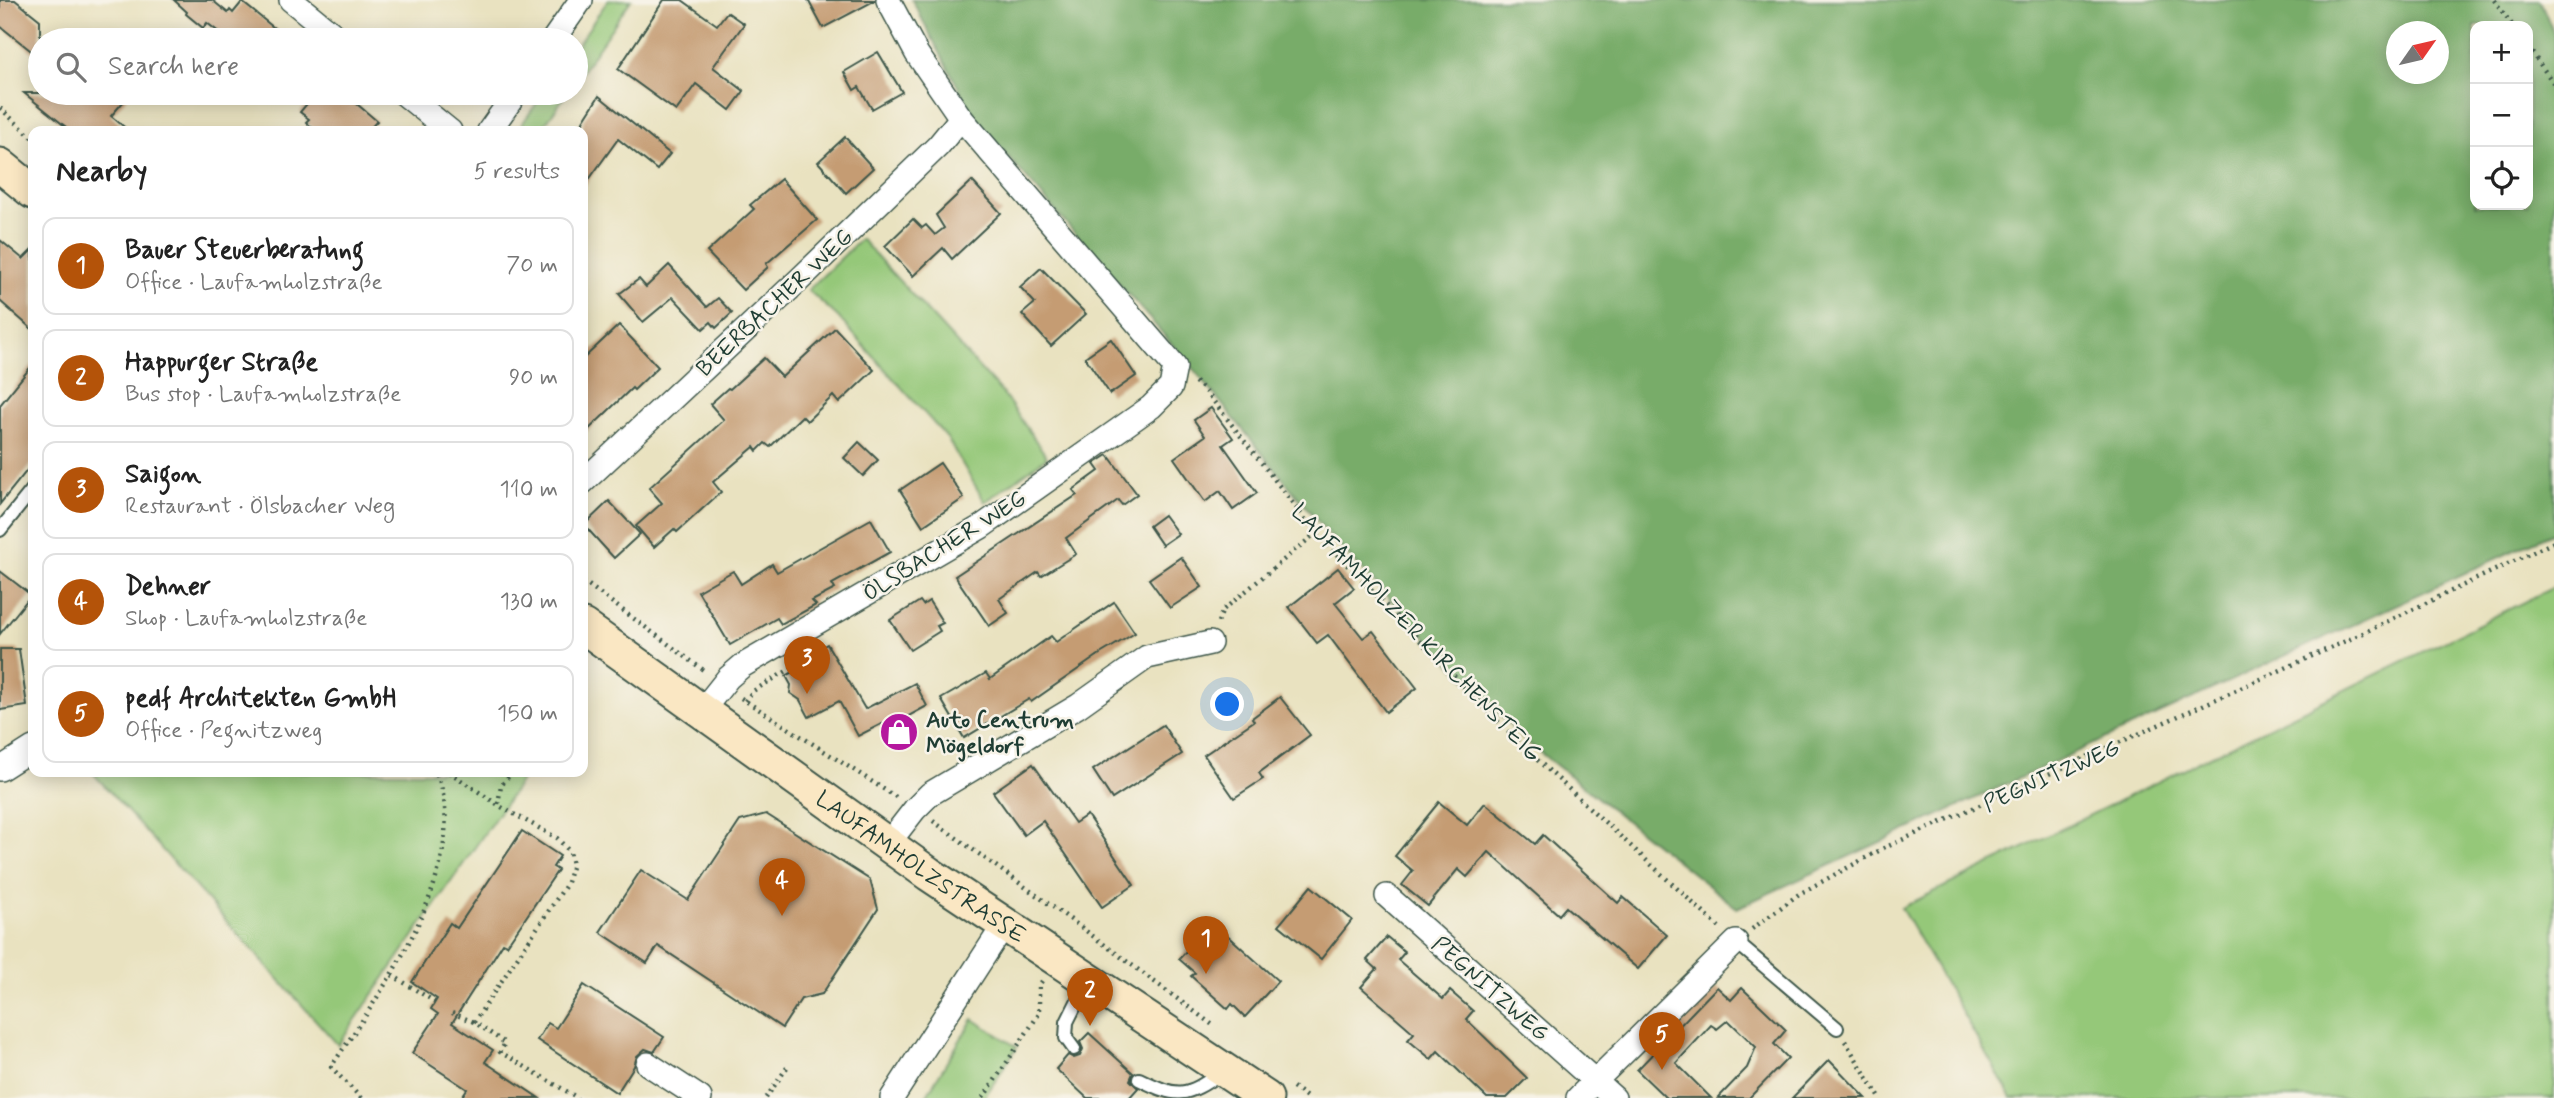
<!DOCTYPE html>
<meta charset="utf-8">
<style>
:root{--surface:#fff;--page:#f6f6f6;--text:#222;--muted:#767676;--line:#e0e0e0;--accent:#b45309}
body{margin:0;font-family:Mynerve,sans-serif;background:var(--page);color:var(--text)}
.controls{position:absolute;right:21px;top:21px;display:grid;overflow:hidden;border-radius:14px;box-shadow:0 4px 18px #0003}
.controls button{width:63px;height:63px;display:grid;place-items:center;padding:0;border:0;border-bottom:2px solid var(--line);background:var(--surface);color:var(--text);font:35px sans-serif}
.compass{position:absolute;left:2386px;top:21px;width:63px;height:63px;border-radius:50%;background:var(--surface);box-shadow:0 4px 18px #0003;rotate:56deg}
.you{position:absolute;left:1228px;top:705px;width:24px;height:24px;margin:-18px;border:5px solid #fff;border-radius:50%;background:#1a73e8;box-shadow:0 0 0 10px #1a73e833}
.badge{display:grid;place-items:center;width:46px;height:46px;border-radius:50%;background:var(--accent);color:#fff;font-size:23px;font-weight:700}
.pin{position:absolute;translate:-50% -58px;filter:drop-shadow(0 2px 4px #0008)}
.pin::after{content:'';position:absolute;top:37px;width:24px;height:21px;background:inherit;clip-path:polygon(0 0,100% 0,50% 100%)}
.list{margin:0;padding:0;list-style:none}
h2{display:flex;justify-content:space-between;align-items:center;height:91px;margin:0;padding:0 28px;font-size:30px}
h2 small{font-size:23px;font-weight:400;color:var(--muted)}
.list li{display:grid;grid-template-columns:46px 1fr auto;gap:21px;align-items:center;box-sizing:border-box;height:98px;margin:0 14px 14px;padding:0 14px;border:2px solid var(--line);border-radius:14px}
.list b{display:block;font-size:26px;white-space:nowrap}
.list p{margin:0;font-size:23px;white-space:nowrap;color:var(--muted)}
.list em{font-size:23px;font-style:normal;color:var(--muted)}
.icon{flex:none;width:38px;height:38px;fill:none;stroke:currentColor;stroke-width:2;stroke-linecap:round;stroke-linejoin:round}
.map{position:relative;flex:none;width:2554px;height:1098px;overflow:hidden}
.search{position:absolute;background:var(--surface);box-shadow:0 4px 18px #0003;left:28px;top:28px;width:560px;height:77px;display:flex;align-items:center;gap:18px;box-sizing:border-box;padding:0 24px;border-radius:38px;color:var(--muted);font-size:26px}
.panel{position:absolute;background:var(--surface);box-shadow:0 4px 18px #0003;left:28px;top:126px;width:560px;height:651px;border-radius:14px}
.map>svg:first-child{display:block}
</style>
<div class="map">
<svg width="2554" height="1098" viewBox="0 0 2554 1098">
<rect width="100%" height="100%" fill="#f7f3e8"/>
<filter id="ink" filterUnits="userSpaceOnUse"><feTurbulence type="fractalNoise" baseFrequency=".0143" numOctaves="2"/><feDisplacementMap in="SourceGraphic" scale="14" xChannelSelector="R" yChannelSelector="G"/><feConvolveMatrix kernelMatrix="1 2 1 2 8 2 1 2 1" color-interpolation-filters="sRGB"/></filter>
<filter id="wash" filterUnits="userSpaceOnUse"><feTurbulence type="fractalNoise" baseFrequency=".00686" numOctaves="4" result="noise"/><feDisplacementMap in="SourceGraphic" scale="28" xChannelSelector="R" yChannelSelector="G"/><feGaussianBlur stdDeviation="1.57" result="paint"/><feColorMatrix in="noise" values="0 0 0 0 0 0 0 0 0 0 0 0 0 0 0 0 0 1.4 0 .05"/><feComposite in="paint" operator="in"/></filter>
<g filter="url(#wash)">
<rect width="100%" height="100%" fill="#e9e2c0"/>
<g fill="#95c879" stroke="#5a8256" stroke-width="2">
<path d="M 608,0 L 631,0 L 576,80 L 576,47 Z"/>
<path d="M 544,93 L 567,93 L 540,131 L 517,131 Z"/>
<path d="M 861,239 L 1004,395 L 1047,457 L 985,502 L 947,438 L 838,317 L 808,290 Z"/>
<path d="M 2554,587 L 2554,1098 L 2012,1098 L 1901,908 Z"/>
<path d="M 92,772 L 527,772 L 338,1045 Z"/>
<path d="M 973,1019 L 1017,1047 L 984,1098 L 925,1098 Z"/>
</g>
<path fill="#78ac69" stroke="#4c744e" stroke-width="2" fill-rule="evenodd" d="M 912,0 L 2540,0 L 2554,34 L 2554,532 L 1737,908 L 1523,739 L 1328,534 L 1191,366 L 975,119 ZM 2475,26 L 2528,26 L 2528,205 L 2475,205 ZM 2396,32 L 2438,32 L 2438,74 L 2396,74 Z"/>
<g id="blocks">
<g fill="#c59c73">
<path d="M 0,0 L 15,0 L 40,20 L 40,58 L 0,26 Z"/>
<path d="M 174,0 L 212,0 L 228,13 L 230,10 L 233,13 L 242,2 L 289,40 L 229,40 L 207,23 L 203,28 L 186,14 L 187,12 Z"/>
<path d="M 664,0 L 682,0 L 717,25 L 727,12 L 744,24 L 713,67 L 744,91 L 730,110 L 696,84 L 676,111 L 618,69 Z"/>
<path d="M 808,0 L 874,0 L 874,1 L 823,28 Z"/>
<path d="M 878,52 L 902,92 L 872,109 L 859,87 L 854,90 L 844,72 Z"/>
<path d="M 24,93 L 131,93 L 111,116 L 129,131 L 71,131 Z"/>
<path d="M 316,93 L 344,93 L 377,121 L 368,131 L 316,131 L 306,122 L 309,119 L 300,112 Z"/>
<path d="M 599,96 L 670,154 L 657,170 L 618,139 L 583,188 L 583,121 Z"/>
<path d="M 845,137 L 873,168 L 846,193 L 818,162 Z"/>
<path d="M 781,179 L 817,220 L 766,264 L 768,267 L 743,290 L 707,252 L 754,209 L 750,205 Z"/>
<path d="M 972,181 L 1001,213 L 952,259 L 943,248 L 913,276 L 885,246 L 913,219 L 922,228 L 926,225 L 935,235 L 944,228 L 936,215 Z"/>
<path d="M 0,240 L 23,259 L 33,249 L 33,330 L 0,301 Z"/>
<path d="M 669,265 L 707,307 L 718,298 L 732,313 L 716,328 L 711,322 L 703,329 L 673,297 L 643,322 L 619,294 L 639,279 L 646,287 Z"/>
<path d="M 1041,268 L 1086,314 L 1051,346 L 1022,314 L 1035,303 L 1020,287 Z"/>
<path d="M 619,325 L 658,367 L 634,390 L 632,388 L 583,435 L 583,359 Z"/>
<path d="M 835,328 L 874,370 L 839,403 L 833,396 L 807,421 L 802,416 L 770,447 L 765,443 L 757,451 L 754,447 L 713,482 L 721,492 L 677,532 L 674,529 L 654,547 L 636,526 L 662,503 L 649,488 L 724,420 L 710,404 L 728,388 L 730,389 L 764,358 L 782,377 Z"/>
<path d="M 1111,339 L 1136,376 L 1110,394 L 1085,357 Z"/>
<path d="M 33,364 L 33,463 L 0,504 L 0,405 Z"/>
<path d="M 1211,408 L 1233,438 L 1223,445 L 1257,493 L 1233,510 L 1220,491 L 1205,502 L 1174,458 L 1205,436 L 1194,420 Z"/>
<path d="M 859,442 L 878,460 L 863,476 L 844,458 Z"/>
<path d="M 1108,455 L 1137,494 L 1122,505 L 1118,500 L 1066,538 L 1076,554 L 1041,576 L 1038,572 L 999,599 L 1008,613 L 989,626 L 955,576 L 1077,495 L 1073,490 L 1099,471 L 1094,464 Z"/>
<path d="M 940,463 L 964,498 L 923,526 L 900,490 Z"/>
<path d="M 609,501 L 640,534 L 614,558 L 584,525 Z"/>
<path d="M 1164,515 L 1178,534 L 1162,545 L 1149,526 Z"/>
<path d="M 871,519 L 890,552 L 832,584 L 835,589 L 812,601 L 816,605 L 781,624 L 777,618 L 730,645 L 698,591 L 733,571 L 741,584 L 772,564 L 777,572 Z"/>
<path d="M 1181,557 L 1202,587 L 1170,608 L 1149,579 Z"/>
<path d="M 1338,568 L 1354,588 L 1335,603 L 1363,638 L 1373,631 L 1417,688 L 1386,712 L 1328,635 L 1317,643 L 1289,607 Z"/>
<path d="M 0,571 L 31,595 L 0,634 Z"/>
<path d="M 920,601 L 923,605 L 929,601 L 943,623 L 937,626 L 940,631 L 910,650 L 890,620 Z"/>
<path d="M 1114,602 L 1135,633 L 1100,654 L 1031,702 L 1029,699 L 964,738 L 941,699 L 986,673 L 990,679 L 1051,636 L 1056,642 Z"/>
<path d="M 827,644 L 865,709 L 915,683 L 927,706 L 894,724 L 891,719 L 858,736 L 839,701 L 809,717 L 800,700 L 790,693 L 791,685 L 786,676 L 799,669 L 795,662 Z"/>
<path d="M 0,649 L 19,649 L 27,706 L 0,710 Z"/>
<path d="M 1280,697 L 1310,735 L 1259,773 L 1263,779 L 1234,798 L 1204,755 L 1254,721 L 1252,718 Z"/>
<path d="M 1163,725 L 1182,754 L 1112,799 L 1093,770 Z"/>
<path d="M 1033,764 L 1075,823 L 1087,815 L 1134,885 L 1102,907 L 1043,821 L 1024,835 L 993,792 Z"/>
<path d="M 1439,802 L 1467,825 L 1485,803 L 1535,844 L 1543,835 L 1618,903 L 1623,897 L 1667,935 L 1638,969 L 1566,907 L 1559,915 L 1489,852 L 1467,877 L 1458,869 L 1428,906 L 1402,885 L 1413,871 L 1395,856 Z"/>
<path d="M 766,814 L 870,880 L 878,909 L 822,994 L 801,999 L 782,1028 L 658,946 L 647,963 L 600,932 L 641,870 L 688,900 L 740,821 Z"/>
<path d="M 522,831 L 560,856 L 553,867 L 558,870 L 507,945 L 503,943 L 452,1023 L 493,1050 L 485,1062 L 539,1098 L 461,1098 L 467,1089 L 412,1053 L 438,1014 L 431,1009 L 437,999 L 412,982 L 450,923 L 457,928 Z"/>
<path d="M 1311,886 L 1352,920 L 1321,959 L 1279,925 Z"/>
<path d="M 1213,922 L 1278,981 L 1245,1017 L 1232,1004 L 1228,1009 L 1191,976 L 1195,973 L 1179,959 Z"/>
<path d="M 1387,937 L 1405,952 L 1398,960 L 1443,999 L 1450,991 L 1473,1011 L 1466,1019 L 1527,1078 L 1507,1098 L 1487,1098 L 1438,1051 L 1431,1059 L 1408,1040 L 1414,1033 L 1361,987 L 1377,969 L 1367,960 Z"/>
<path d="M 584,985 L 664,1037 L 654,1052 L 645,1049 L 637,1056 L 634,1066 L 617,1093 L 537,1040 L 548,1023 L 556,1028 Z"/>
<path d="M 1717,987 L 1731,1000 L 1742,988 L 1786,1030 L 1774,1044 L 1788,1058 L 1749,1098 L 1718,1098 L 1747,1068 L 1756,1047 L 1728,1020 L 1717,1029 L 1711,1025 L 1676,1063 L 1711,1098 L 1666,1098 L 1637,1070 Z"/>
<path d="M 1089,1033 L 1133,1073 L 1130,1080 L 1138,1088 L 1129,1098 L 1087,1098 L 1056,1069 L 1068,1055 L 1074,1058 L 1080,1056 L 1083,1049 L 1080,1042 Z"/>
<path d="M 1829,1060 L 1866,1098 L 1792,1098 Z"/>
</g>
</g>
</g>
<g filter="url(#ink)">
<use href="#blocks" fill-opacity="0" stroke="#3d5649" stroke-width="2"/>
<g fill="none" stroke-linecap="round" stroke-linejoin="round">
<defs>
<g id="lane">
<path d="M 0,530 L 33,489"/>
<path d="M 1736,942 L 1837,1028"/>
<path d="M 1074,1049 L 1066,1038 L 1067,1022 L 1088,980"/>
<path d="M 1139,1079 C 1178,1098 1185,1098 1222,1072"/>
</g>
<g id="street">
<path d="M 291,0 L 340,40"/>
<path d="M 553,40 L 581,0"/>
<path d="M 403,93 L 450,131"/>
<path d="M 489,131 L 516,93"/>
<path d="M 583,482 L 800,279 L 938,146 L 961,118"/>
<path d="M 701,712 L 728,678 L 742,666 L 981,527 L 1151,407 L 1171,387 L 1175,367 L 961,118 L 917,54 L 888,0"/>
<path d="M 0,769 L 33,748"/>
<path d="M 887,845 L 915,809 L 930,794 L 1078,706 L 1147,657 L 1210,643"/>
<path d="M 1387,896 L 1614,1098"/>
<path d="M 648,1064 L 700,1098"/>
<path d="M 892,1098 L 1004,925"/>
<path d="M 1578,1098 L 1736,942"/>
</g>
<g id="secondary">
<path d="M 0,165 L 33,192"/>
<path id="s1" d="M 583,626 L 929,874 L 1266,1098"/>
</g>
</defs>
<use href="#lane" stroke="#3d5649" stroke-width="16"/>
<use href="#street" stroke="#3d5649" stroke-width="26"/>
<use href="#secondary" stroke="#3d5649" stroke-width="37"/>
<g stroke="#3d5649" stroke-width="4.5" stroke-dasharray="2 5" stroke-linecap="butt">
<path d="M 2494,0 L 2513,26"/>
<path d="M 2528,47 L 2554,84"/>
<path d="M 0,108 L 33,138"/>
<path d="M 1195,382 L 1204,389 L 1316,533 L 1520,744 L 1719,927"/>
<path d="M 583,581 L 706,672"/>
<path d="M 1218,622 L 1223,610 L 1316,533"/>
<path d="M 741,698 L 896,797"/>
<path d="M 745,701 L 753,691 L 797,665"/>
<path d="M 449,772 L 503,808 L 557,838 L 570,852 L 572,867 L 566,885 L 474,1022 L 505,1043 L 500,1052 L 578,1098"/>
<path d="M 498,804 L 501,786 L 512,772"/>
<path d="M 933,821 L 1078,925 L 1214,1026"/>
<path d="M 1752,929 L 1799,894 L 1884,848 L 2359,635 L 2554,542"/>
<path d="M 392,975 L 435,1002"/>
<path d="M 452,1013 L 474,1022"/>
<path d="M 1845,1041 L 1880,1098"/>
<path d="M 1293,1087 L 1308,1098"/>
<path d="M 361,1098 L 331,1067 C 380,993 476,865 436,772"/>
<path d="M 766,1098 L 788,1066"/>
<path d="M 983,1098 L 1039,1014 L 1039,985 L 1042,981"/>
</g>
<use href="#lane" stroke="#fff" stroke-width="12"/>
<use href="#street" stroke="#fff" stroke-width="23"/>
<use href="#secondary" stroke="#fae7c3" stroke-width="33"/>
</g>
</g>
<defs>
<symbol id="shop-disc" viewBox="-11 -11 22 22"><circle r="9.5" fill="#b5179e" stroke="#f7f3e8"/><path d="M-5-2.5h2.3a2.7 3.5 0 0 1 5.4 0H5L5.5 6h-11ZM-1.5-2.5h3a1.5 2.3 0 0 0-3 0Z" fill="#fff"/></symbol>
</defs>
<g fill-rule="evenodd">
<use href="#shop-disc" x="877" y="710" width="44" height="44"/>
</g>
<g text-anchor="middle" stroke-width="5" stroke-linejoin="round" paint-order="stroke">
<g font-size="23" fill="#1f3d34" stroke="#f7f3e8">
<text transform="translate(774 302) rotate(-43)" y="8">BEERBACHER WEG</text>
<text transform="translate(944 545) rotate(-32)" y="8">ÖLSBACHER WEG</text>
<text transform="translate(1417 632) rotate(46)" y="8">LAUFAMHOLZER KIRCHENSTEIG</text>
<text transform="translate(2051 775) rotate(-24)" y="8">PEGNITZWEG</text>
<text dy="8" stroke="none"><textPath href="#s1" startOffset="415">LAUFAMHOLZSTRASSE</textPath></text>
<text transform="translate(1491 988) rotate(41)" y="8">PEGNITZWEG</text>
</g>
<g font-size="23" font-weight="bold" fill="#1f3d34" stroke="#f7f3e8" text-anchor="start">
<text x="926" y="727">Auto Centrum<tspan x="926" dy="26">Mögeldorf</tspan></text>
</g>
</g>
</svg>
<div class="controls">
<button>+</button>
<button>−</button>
<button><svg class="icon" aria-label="locate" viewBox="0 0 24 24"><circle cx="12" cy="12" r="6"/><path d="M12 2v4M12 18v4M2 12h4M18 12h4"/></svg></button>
</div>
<svg class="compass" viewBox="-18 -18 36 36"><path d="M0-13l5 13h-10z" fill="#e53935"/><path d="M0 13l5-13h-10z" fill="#767676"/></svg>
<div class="you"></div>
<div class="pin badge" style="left:1206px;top:974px">1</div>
<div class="pin badge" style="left:1090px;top:1026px">2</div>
<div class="pin badge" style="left:807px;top:694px">3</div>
<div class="pin badge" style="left:782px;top:916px">4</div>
<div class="pin badge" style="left:1662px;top:1070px">5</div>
<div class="search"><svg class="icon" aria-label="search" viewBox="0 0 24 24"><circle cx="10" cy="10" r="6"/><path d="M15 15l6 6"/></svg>Search here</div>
<section class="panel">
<h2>Nearby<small>5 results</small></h2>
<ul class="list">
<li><span class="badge">1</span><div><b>Bauer Steuerberatung</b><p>Office · Laufamholzstraße</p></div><em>70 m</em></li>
<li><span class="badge">2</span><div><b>Happurger Straße</b><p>Bus stop · Laufamholzstraße</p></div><em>90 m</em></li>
<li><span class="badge">3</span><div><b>Saigon</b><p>Restaurant · Ölsbacher Weg</p></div><em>110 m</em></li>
<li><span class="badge">4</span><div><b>Dehner</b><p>Shop · Laufamholzstraße</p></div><em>130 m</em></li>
<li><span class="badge">5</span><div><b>pedf Architekten GmbH</b><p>Office · Pegnitzweg</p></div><em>150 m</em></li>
</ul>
</section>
</div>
